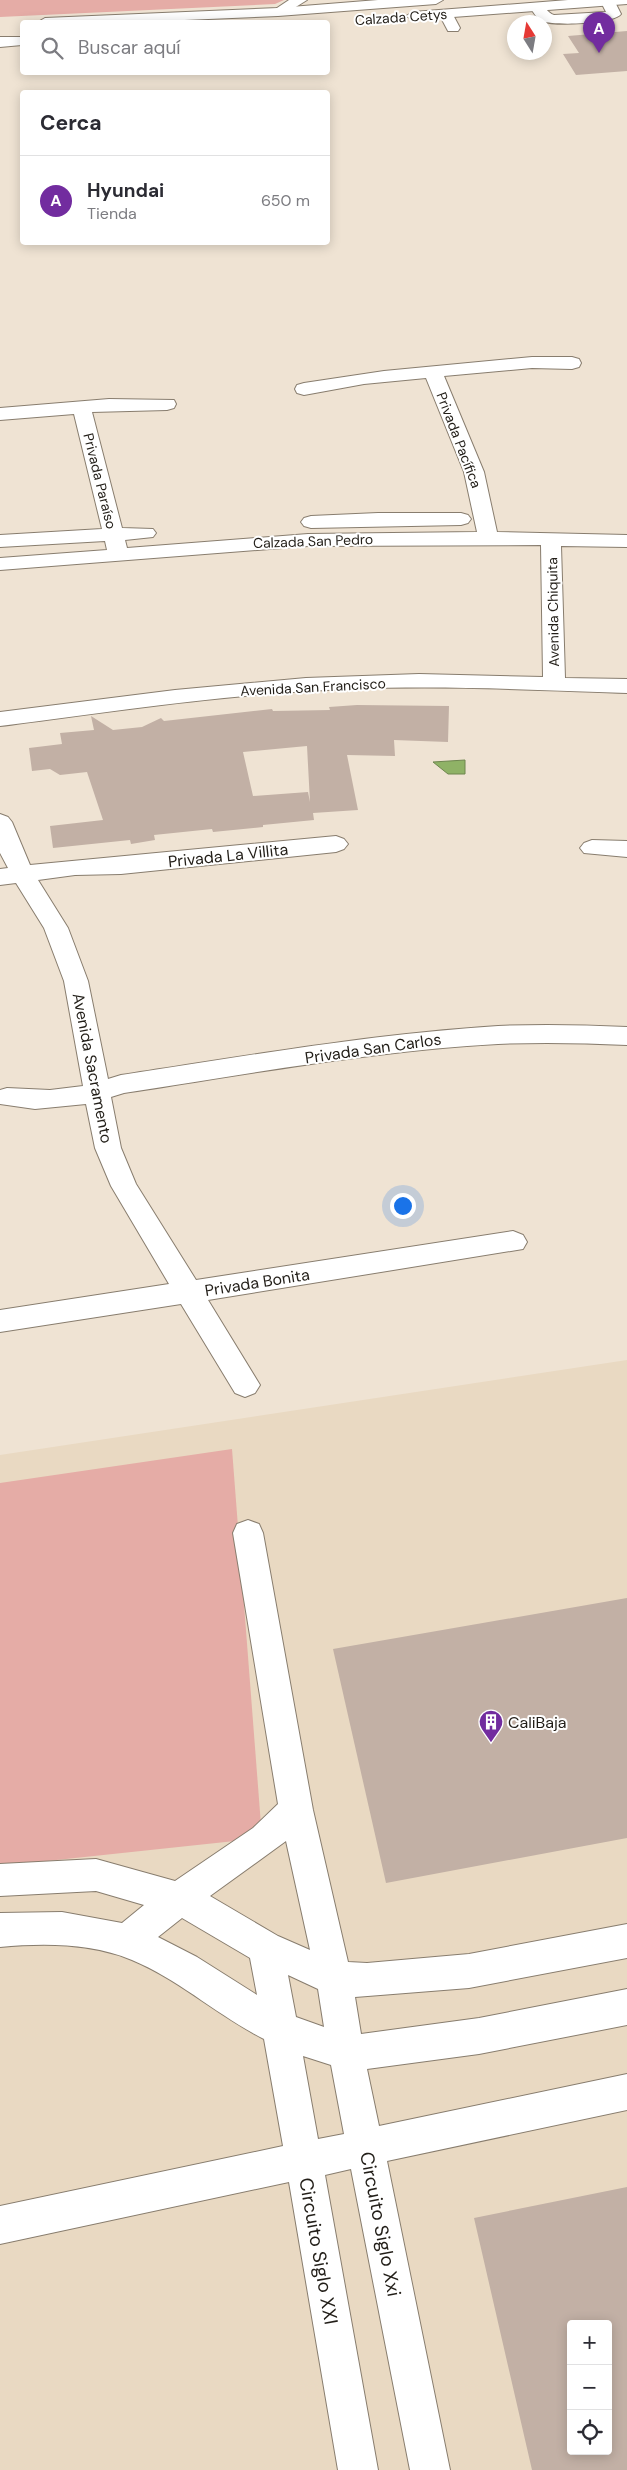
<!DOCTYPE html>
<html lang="es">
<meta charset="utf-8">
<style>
:root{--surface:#fff;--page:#f2f2f3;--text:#2b2b33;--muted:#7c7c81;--line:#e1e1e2;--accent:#722c9f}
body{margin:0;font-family:"DM Sans",sans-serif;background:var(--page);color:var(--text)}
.controls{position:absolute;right:15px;bottom:15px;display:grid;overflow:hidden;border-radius:5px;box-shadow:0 2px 12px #0003}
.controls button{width:45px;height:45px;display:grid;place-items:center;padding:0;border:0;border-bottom:1px solid var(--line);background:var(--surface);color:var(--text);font:25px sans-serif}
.compass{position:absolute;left:507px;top:15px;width:45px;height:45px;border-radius:50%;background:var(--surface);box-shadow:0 2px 12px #0003;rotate:349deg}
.you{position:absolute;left:402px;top:1205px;width:18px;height:18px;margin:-12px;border:4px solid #fff;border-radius:50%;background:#1a73e8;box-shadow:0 0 0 8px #1a73e833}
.badge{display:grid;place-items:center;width:32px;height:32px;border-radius:50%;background:var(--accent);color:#fff;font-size:16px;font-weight:700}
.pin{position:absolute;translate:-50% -41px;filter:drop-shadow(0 1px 2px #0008)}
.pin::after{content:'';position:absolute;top:26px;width:18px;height:15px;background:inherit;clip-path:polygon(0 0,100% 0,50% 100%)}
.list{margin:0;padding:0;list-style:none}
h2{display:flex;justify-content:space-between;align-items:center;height:65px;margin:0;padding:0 20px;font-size:21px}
h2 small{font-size:16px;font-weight:400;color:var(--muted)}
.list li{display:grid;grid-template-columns:32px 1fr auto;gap:15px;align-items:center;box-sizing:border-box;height:90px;padding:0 20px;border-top:1px solid var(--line)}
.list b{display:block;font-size:19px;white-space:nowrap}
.list p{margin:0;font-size:16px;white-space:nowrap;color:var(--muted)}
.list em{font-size:16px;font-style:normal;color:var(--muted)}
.icon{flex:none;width:28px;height:28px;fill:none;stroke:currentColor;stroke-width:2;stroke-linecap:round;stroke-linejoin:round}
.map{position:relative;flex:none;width:627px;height:2470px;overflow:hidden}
.search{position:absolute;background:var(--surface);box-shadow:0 2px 12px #0003;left:20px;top:20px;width:310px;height:55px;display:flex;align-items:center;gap:12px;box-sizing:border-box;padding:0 18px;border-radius:5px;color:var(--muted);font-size:19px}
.panel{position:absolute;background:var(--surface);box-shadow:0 2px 12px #0003;left:20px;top:90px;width:310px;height:155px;border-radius:5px}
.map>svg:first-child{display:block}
</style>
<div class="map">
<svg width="627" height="2470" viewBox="0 0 627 2470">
<rect width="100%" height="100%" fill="#efe3d3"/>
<path fill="#e9d9c2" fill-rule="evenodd" d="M 627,1360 L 627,2470 L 0,2470 L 0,1455 ZM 571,2324 L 608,2324 L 608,2451 L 571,2451 Z"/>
<g fill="#e5aca6">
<path d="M 0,0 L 284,0 L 275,4 L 0,17 Z"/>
<path d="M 232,1449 L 262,1838 L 0,1866 L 0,1483 Z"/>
</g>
<path fill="#8fb266" stroke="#6e864f" d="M 465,760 L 465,774 L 448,774 L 433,762 Z"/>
<g fill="#c2b0a5" fill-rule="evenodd">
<path d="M 627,31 L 627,71 L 576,75 L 563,54 L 579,53 L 568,36 Z"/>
<path d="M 357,705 L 449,706 L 448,742 L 394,740 L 395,756 L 347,755 L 358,810 L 313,813 L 314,820 L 263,825 L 263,827 L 213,832 L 212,829 L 154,835 L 155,840 L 131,844 L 130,840 L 53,848 L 50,826 L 103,820 L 87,772 L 60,775 L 50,769 L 32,771 L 29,748 L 62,744 L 60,733 L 94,730 L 91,716 L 113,730 L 142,727 L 161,718 L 164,721 L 272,709 L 273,711 L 330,710 L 329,707 ZM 307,746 L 310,802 L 308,792 L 253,796 L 243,752 Z"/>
<path d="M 627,1598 L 627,1838 L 386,1883 L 333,1649 Z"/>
<path d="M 627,2187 L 627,2470 L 532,2470 L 474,2218 ZM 571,2324 L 608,2324 L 608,2451 L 571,2451 Z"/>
</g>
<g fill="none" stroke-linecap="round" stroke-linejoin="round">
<defs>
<g id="minor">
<path d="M 289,0 L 307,0 L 283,15 L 273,15 L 271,12 Z"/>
<path d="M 602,0 L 614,0 L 621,14 C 614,24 554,26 542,21 C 537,19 533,12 530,7 L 537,3 C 545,5 547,13 554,15 L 606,12 L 601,2 Z"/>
<path d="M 446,10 L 451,11 L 460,28 L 458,31 L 448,31 L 439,14 Z"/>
<path d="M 532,357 L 572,357 L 579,359 L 581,363 L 579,367 L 572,369 L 532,368 L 444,376 L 484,472 L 497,532 L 627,535 L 627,547 L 561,546 L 565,678 L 627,679 L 627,693 C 535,690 443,685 350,689 C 233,693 116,711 0,726 L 0,712 L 175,690 L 306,678 L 419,674 L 543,677 L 541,545 L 308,546 L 0,570 L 0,558 L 107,550 L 105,541 L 0,547 L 0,535 L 102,529 L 74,414 L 0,420 L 0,408 L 109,399 L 174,400 L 176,404 L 174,408 L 167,410 L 92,412 L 122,528 L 153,529 L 156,533 L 153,537 L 125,540 L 127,548 L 308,534 L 477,532 L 464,472 L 426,378 L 364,384 L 304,395 L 297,393 L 295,389 L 297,385 L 304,383 L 384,371 Z"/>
<path d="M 378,513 L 461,513 L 468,515 L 471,519 L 468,523 L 461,525 L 311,528 L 304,526 L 301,522 L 304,518 L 311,516 Z"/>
<path d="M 0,814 L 8,817 L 12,822 L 30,865 L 336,836 L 344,839 L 348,844 L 344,849 L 336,852 L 121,874 L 75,875 L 38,880 L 68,928 L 88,981 L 108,1079 L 121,1075 C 246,1056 371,1034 498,1026 C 541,1024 584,1025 627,1027 L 627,1045 C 584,1043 541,1042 498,1044 C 373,1051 248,1074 124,1093 L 111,1097 L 121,1148 L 136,1184 L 196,1280 L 513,1231 L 523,1235 L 527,1242 L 523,1249 L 208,1300 L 260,1385 L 255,1393 L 245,1397 L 235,1393 L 181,1304 L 0,1332 L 0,1310 L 169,1284 L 111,1186 L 95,1148 L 86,1104 L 35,1109 L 0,1104 L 0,1090 L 7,1088 L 50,1090 L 83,1086 L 64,981 L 44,928 L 16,883 L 0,885 L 0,869 L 8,868 L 0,853 Z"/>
<path d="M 592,840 L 627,841 L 627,857 L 584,853 L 580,848 L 584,843 Z"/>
<path d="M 248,1520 L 259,1524 L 263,1533 L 313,1810 L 348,1962 L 367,1963 L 469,1954 L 627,1924 L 627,1958 L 469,1988 L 355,1997 L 361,2034 L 479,2018 L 627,1989 L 627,2025 L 479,2054 L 367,2069 L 379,2126 L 627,2074 L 627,2110 L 387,2161 L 450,2470 L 410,2470 L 351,2169 L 325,2175 L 378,2470 L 338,2470 L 289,2182 L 0,2244 L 0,2206 L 283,2146 L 264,2039 C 218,2016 180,1980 132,1960 C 91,1943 44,1943 0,1947 L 0,1913 L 62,1912 L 122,1923 L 144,1905 L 96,1891 L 0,1896 L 0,1864 L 96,1859 L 175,1881 L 253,1828 L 278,1804 L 233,1533 L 237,1524 ZM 286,1841 L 310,1950 L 278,1936 L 210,1896 ZM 182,1918 L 250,1958 L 257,1995 L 197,1957 L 158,1937 ZM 288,1975 L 318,1989 L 324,2027 L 296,2017 ZM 303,2056 L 331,2065 L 344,2134 L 318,2139 Z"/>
</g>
<g id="major">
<path d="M 378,0 L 443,0 L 436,4 L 278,16 L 137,22 L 38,22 L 45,18 L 278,8 Z"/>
<path d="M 568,0 L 627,0 L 627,4 L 413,20 L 406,16 L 413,12 Z"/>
<path d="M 0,37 L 22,37 L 22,45 L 0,47 Z"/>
</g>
</defs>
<use href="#minor" stroke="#887d6e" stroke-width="2"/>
<use href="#major" stroke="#887d6e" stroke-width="2"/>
<use href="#minor" fill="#fff" fill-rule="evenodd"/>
<use href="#major" fill="#fff" fill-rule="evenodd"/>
</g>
<defs>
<symbol id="building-pin" viewBox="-11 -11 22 30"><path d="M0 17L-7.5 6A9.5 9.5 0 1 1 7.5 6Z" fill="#722c9f" stroke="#fff"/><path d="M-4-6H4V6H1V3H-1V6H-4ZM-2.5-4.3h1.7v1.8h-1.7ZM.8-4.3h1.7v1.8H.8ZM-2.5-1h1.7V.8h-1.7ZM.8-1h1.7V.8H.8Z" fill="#fff"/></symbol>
</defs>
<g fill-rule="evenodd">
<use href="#building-pin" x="477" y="1708" width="28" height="38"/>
</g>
<g text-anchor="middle" stroke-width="4" stroke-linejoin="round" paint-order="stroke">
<g font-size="14" fill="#221e18" stroke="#fff">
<text transform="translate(401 17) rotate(-4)" y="5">Calzada Cetys</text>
<text transform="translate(459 440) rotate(69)" y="5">Privada Pacífica</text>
<text transform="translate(100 481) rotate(76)" y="5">Privada Paraíso</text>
<text transform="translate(313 541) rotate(-2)" y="5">Calzada San Pedro</text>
<text transform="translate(553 612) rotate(-91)" y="5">Avenida Chiquita</text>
<text transform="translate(313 687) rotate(-3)" y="5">Avenida San Francisco</text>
</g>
<g font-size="16" fill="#221e18" stroke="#fff">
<text transform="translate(228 855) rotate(-6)" y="6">Privada La Villita</text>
<text transform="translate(373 1048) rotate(-8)" y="6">Privada San Carlos</text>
<text transform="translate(93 1068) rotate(79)" y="6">Avenida Sacramento</text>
<text transform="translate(257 1282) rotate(-9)" y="6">Privada Bonita</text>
</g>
<g font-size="16" fill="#221e18" stroke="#fff" text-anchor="start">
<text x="508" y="1728">CaliBaja</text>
</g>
<g font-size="19" fill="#221e18" stroke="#fff">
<text transform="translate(381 2224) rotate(79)" y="7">Circuito Siglo Xxi</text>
<text transform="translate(319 2251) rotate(80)" y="7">Circuito Siglo XXI</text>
</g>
</g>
</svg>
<div class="controls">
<button>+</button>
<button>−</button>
<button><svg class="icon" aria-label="locate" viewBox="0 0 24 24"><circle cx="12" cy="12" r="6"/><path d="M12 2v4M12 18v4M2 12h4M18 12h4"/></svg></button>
</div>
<svg class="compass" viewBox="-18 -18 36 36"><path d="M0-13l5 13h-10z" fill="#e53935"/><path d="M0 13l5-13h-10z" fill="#7c7c81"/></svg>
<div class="you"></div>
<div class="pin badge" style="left:599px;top:53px">A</div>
<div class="search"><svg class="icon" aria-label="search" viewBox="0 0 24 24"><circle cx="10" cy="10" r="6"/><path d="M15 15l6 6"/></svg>Buscar aquí</div>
<section class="panel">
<h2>Cerca<small></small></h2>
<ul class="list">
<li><span class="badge">A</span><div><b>Hyundai</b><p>Tienda</p></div><em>650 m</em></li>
</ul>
</section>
</div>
